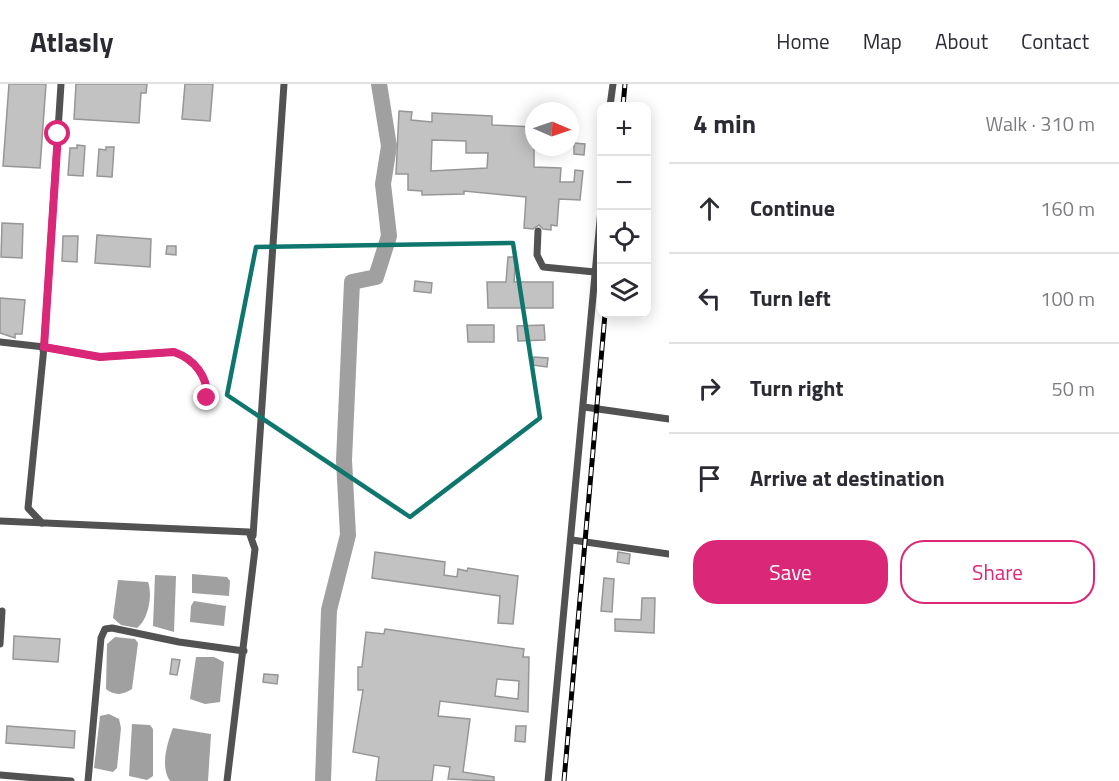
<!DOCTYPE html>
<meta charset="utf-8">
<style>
:root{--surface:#fff;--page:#f7f7f7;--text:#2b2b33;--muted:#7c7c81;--line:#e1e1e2;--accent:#db2777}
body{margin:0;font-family:"Titillium Web",sans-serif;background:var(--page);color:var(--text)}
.controls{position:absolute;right:18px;top:18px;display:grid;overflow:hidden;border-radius:12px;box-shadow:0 3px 15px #0003}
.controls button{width:54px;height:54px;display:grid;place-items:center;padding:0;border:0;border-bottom:2px solid var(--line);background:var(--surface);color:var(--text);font:30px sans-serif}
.compass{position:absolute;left:525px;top:18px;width:54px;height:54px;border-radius:50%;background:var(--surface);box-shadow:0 3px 15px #0003;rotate:92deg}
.stop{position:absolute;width:18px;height:18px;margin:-14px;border:4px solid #db2777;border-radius:50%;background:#fff}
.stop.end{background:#db2777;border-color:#fff;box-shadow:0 2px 6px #0008}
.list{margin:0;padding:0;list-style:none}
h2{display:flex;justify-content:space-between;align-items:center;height:78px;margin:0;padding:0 24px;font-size:26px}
h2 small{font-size:20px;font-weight:400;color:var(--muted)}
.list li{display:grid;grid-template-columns:39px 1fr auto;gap:18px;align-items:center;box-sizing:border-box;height:90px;padding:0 24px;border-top:2px solid var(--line)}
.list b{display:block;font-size:22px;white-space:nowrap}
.list em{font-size:20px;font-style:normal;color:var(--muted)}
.actions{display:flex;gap:12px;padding:18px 24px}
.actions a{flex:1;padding:14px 0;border:2px solid var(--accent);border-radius:24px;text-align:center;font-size:21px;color:var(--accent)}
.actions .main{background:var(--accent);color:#fff}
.icon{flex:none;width:33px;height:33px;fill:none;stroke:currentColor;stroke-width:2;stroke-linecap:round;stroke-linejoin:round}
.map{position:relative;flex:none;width:669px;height:697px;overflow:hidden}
header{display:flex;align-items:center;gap:36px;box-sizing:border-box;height:84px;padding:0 30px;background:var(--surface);border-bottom:2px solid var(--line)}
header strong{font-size:28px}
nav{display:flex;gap:33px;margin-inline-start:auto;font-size:21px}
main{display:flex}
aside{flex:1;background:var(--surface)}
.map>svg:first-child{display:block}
</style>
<header>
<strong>Atlasly</strong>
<nav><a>Home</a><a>Map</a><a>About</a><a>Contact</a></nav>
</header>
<main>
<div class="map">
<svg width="669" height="697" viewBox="0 0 669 697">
<rect width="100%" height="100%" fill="#fff"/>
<g fill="#a0a0a0">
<path d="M 192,490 L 227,493 L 230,497 L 229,512 L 192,509 Z"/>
<path d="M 155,491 L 176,492 L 174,548 L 153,542 Z"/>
<path d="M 118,496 L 148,498 C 153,511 148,536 137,544 L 121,541 L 113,534 Z"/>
<path d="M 194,517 L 226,522 L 224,542 L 190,538 L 191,522 Z"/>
<path d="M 115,553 L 135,555 L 138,559 L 132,605 C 123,611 115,612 106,605 L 107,560 Z"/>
<path d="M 196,573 L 214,573 L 224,578 L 220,618 L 205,620 L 190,615 Z"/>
<path d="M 109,630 L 119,635 L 121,644 L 117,684 L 113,688 L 94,684 L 100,632 Z"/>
<path d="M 132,640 L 150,641 L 153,645 L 153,692 L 147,696 L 129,692 Z"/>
<path d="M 173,644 L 211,650 L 208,697 L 170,697 C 160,683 167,659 173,644 Z"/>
</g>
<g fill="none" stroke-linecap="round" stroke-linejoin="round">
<path stroke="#a0a0a0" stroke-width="16" d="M 323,697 L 329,526 L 348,451 L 344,376 L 352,198 L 376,193 L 389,152 L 383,100 L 389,62 L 379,0"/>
</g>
<g fill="#c2c2c2" stroke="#969696" stroke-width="1.5" fill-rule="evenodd">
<path d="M 9,0 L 46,0 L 40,84 L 3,82 Z"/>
<path d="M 76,0 L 147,0 L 146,9 L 141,9 L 139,39 L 74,35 Z"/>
<path d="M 185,0 L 213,0 L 210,37 L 182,35 Z"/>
<path d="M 399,27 L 412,28 L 411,36 L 432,38 L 432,29 L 492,32 L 492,41 L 534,43 L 534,83 L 561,84 L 560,98 L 574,98 L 575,86 L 583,87 L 580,116 L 559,115 L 557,142 L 551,141 L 551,146 L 543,145 L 539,141 L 533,145 L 524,144 L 526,113 L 464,107 L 464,110 L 422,111 L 422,107 L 408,106 L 408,90 L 396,90 ZM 432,56 L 466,57 L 466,69 L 488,69 L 487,84 L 431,87 Z"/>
<path d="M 574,59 L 585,60 L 584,71 L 574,70 Z"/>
<path d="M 77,61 L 85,62 L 83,92 L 68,91 L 70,64 L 77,64 Z"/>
<path d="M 106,63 L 114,63 L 112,93 L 97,92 L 99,65 L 106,66 Z"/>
<path d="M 2,139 L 23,140 L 22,174 L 1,173 Z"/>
<path d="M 97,151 L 151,155 L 150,183 L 95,179 Z"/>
<path d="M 63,152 L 78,152 L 77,178 L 62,177 Z"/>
<path d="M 167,162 L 176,162 L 176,171 L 166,170 Z"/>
<path d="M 508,173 L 516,173 L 514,198 L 553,198 L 553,224 L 488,224 L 487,198 L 506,198 Z"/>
<path d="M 415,197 L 432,199 L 431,209 L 414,207 Z"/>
<path d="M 0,214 L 25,216 L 22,250 L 15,250 L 15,254 L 0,249 Z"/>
<path d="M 467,241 L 494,241 L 494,258 L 468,258 Z"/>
<path d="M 544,241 L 545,256 L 518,257 L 517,242 Z"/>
<path d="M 534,273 L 548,274 L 547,283 L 533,281 Z"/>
<path d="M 375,468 L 445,478 L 444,491 L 457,493 L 458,485 L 467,487 L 468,484 L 518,492 L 513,540 L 498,539 L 500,512 L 372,494 Z"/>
<path d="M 618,468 L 630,470 L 629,480 L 617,478 Z"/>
<path d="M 604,494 L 614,495 L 612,528 L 601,527 Z"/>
<path d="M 642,514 L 655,514 L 654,549 L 615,547 L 615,535 L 641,536 Z"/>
<path d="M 385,545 L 524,565 L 523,573 L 529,573 L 528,628 L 440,617 L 438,632 L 470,635 L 463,688 L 494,693 L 494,697 L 448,695 L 450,683 L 434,681 L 432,697 L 376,697 L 379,673 L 353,668 L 363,606 L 358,606 L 358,583 L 362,583 L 366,548 L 384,550 ZM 497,595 L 519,597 L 518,615 L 495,612 Z"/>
<path d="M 14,552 L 60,555 L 58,578 L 13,575 Z"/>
<path d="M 172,575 L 180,576 L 177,591 L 170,590 Z"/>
<path d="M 264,590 L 278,591 L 277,600 L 263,598 Z"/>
<path d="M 7,642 L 75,647 L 74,664 L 6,659 Z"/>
<path d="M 516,642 L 526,642 L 525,658 L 515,657 Z"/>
</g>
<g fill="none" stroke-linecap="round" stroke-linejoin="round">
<g stroke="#525252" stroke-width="7">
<path d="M 610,22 L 613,0"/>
<path d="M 538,147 L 537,171 L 543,183 L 595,188"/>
<path d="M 0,258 L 44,263 L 43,266"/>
<path d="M 44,263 L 61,0"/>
<path d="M 584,323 L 669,335"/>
<path d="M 0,437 L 249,448 L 255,465 L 227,697"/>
<path d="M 42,439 L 28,424 L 44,263 L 100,273 L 174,268 C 194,275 208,292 207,313"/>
<path d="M 253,452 L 284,0"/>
<path d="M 572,456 L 669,470"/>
<path d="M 0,560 L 2,527"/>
<path d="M 0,691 L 71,697"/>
<path d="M 88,697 L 101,554 L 105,545 L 112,544 L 179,558 L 244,567"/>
<path d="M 548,697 L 602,115"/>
</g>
<defs>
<g id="rail">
<path d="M 623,22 L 625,0"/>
<path d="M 564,697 L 605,230"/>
</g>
</defs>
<use href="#rail" stroke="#000" stroke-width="5"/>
<use href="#rail" stroke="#fff" stroke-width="3" stroke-dasharray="9" stroke-linecap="butt"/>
</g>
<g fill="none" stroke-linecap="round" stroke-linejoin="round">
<path stroke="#db2777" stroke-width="8" d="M 58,50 L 44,263 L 100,273 L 174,268 C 194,275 208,292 207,314"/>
</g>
<path fill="none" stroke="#0f766e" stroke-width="4.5" stroke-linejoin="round" d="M 513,159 L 540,334 L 410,433 L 227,311 L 256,163 Z"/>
</svg>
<div class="controls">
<button>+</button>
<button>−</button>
<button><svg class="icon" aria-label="locate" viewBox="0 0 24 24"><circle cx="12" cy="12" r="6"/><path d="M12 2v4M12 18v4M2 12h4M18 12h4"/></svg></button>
<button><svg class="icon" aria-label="layers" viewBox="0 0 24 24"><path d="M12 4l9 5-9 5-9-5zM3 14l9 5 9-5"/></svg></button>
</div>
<svg class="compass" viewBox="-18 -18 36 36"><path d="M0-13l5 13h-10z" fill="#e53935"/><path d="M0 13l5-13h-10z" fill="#7c7c81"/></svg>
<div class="stop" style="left:58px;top:50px"></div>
<div class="stop end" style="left:207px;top:314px"></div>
</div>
<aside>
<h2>4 min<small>Walk · 310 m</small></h2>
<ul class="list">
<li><svg class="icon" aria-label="ahead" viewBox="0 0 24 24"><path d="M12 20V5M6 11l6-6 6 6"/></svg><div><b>Continue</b></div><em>160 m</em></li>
<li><svg class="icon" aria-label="left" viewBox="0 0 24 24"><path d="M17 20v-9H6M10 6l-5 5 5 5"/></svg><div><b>Turn left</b></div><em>100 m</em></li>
<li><svg class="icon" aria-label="right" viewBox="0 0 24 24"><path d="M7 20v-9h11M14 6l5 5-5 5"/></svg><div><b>Turn right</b></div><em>50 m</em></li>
<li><svg class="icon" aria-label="arrive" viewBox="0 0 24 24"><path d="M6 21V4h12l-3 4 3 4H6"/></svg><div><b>Arrive at destination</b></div></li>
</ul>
<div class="actions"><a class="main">Save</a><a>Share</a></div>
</aside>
</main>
